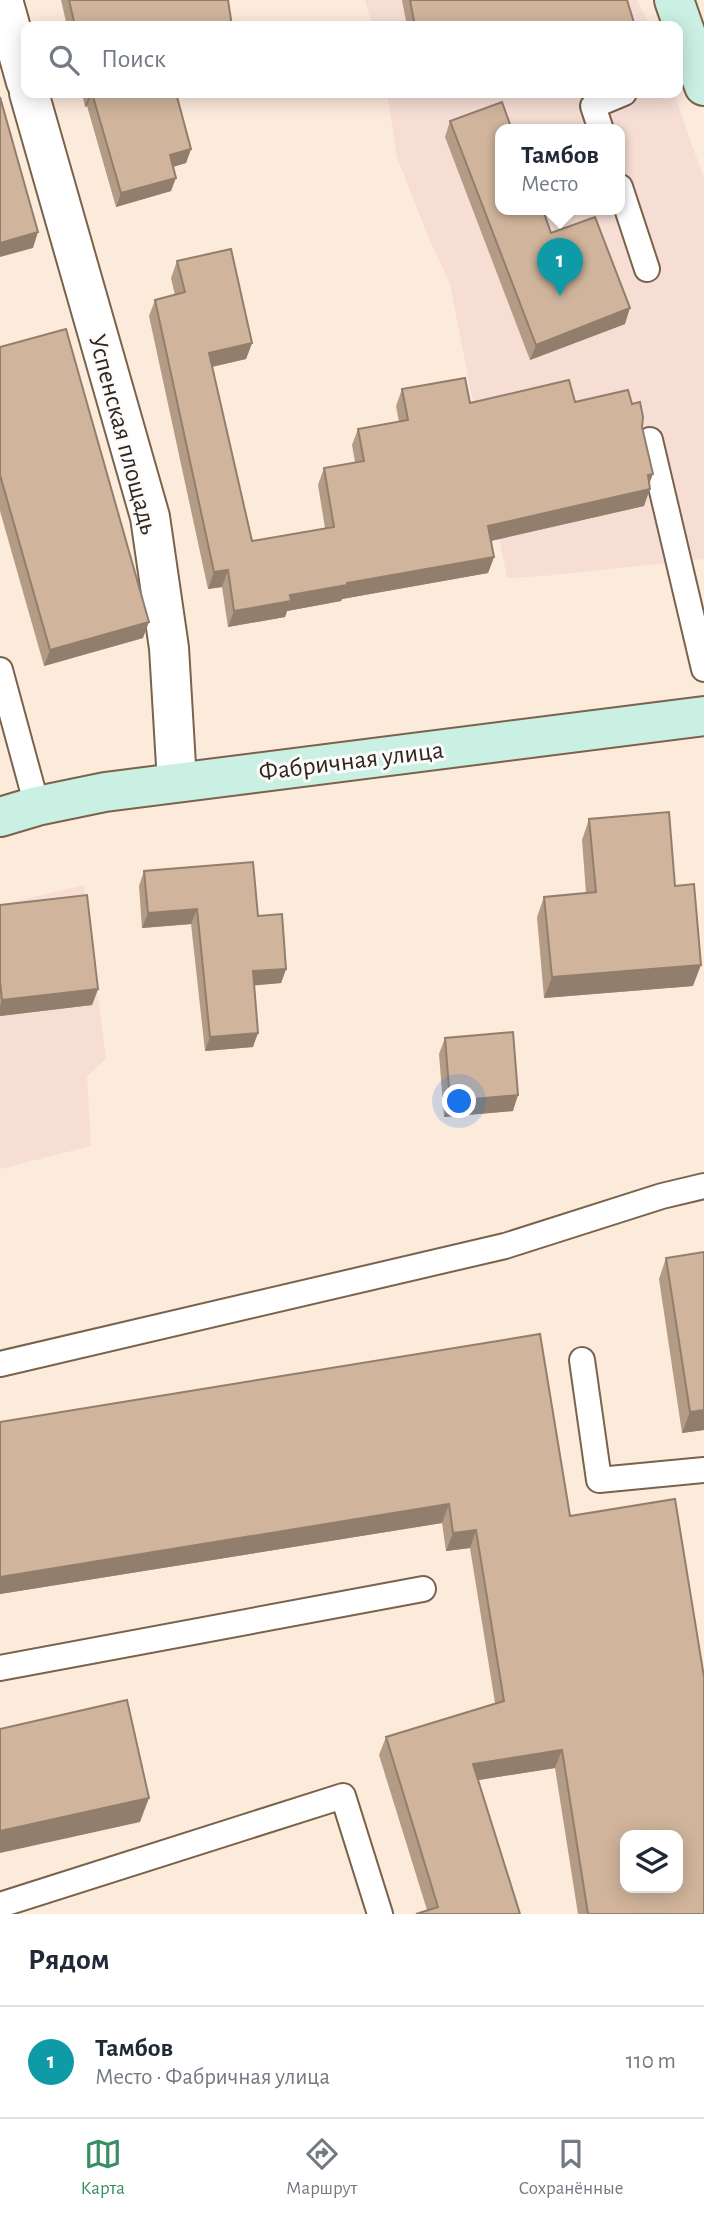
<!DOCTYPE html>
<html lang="ru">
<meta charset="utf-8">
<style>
:root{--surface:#fff;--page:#f6f6f7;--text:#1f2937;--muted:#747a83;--line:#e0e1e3;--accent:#388e62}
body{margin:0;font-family:"Alegreya Sans",sans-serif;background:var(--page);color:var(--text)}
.controls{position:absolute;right:21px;bottom:21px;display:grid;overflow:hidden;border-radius:14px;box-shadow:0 4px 18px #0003}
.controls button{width:63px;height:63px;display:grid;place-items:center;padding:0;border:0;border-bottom:2px solid var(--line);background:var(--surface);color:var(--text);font:35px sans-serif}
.you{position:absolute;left:460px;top:1102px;width:24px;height:24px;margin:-18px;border:5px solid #fff;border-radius:50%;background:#1a73e8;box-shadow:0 0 0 10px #1a73e833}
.badge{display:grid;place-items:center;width:46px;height:46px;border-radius:50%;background:var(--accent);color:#fff;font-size:23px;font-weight:700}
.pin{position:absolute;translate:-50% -58px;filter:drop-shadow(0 2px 4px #0008)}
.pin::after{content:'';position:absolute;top:37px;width:24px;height:21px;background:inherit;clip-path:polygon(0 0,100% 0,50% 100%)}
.popup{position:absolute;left:495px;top:124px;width:130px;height:91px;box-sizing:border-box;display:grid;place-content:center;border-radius:14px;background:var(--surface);filter:drop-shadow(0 2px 5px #0005);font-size:23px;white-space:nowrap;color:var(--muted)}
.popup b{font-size:26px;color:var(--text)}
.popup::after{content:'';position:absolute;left:50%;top:100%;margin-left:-14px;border:14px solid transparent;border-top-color:var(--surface)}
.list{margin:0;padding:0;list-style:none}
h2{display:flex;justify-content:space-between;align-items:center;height:91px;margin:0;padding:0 28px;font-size:30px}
h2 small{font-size:23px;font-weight:400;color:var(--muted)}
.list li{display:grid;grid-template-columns:46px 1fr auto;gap:21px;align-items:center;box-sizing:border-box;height:112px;padding:0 28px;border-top:2px solid var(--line)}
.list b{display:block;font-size:26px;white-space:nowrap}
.list p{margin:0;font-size:23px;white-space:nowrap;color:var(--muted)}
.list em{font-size:23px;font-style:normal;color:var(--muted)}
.icon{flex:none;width:38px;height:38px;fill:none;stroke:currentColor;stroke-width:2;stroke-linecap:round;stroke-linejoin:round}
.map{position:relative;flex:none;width:704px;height:1914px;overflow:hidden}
.search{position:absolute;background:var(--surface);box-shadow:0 4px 18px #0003;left:21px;right:21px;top:21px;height:77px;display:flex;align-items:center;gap:18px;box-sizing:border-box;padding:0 24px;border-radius:14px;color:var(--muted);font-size:26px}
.sheet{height:203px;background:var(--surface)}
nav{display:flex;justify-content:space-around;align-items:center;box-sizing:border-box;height:98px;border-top:2px solid var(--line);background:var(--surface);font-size:19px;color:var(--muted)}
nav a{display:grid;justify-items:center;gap:4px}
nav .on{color:var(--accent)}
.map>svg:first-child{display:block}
</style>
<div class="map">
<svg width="704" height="1914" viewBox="0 0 704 1914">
<rect width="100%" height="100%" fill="#fceadb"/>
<g fill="#f6ded5" fill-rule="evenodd">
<path d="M 365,0 L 637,0 L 650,26 L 372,26 Z"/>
<path d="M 387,93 L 674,93 L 704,179 L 704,559 L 544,576 L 507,578 L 450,284 L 427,234 L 397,157 ZM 500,130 L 620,130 L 620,210 L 500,210 Z"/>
<path d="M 84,885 L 106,1059 L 87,1076 L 91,1146 L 0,1169 L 0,905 Z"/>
</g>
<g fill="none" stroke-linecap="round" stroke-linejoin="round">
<defs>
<g id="lane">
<path d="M 601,130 L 593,106 L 624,93"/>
<path d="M 620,187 L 647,269"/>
<path d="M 650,440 L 704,669"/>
<path d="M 0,670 L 37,806"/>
<path d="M 582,1360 L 599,1480 L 704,1470"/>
<path d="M 0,1364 L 505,1246 L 662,1196 L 704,1186"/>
<path d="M 0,1668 L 423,1589"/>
<path d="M 0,1905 L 343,1796 L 380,1914"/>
</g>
<g id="street">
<path d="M 3,0 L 26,82"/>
<path d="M 29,93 L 150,517 L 169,648 L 177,782"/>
</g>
<g id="secondary">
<path d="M 674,0 L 704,86"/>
<path d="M 0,817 L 37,806 L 105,792 L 704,716"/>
</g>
</defs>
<use href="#lane" stroke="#7a624b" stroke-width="28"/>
<use href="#street" stroke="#7a624b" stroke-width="42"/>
<use href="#secondary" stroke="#7a624b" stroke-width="42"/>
<use href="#lane" stroke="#fff" stroke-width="24"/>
<use href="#street" stroke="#fff" stroke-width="38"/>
<use href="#secondary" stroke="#c9f0e3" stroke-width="38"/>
</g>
<g fill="#b39b85">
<path d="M 61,0 L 228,0 L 232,26 L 67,26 Z"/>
<path d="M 402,0 L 627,0 L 635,26 L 407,26 Z"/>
<path d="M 82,93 L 176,93 L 191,149 L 186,163 L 173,167 L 171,191 L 116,207 L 87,106 L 85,107 Z"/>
<path d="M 450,121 L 551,233 L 625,324 L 530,360 L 445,137 Z"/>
<path d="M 177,261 L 252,343 L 246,359 L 212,367 L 252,541 L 325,528 L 318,485 L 324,468 L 355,462 L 352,445 L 358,429 L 399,422 L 396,406 L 402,389 L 470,403 L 575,402 L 632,404 L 642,427 L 649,483 L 644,506 L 491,541 L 494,557 L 488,573 L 342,599 L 341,601 L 287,611 L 285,617 L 228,627 L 222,587 L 208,589 L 149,316 L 155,300 L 175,295 L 171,278 Z"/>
<path d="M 0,347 L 143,638 L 44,666 L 0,511 Z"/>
<path d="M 589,819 L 675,886 L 693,986 L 544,998 L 537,917 L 544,897 L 586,893 L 582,840 Z"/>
<path d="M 144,871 L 258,916 L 286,969 L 281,983 L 254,985 L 253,1047 L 205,1051 L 191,924 L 142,928 L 139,886 Z"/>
<path d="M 0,905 L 98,989 L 92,1005 L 0,1016 Z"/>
<path d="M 445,1038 L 513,1111 L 444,1117 L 439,1054 Z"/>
<path d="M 666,1258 L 704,1430 L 682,1433 L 659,1279 Z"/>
<path d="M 0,1422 L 570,1516 L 704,1914 L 578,1914 L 555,1768 L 478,1780 L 520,1914 L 427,1910 L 379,1755 L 386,1737 L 495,1703 L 470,1548 L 446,1551 L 442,1523 L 0,1594 Z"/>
</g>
<g fill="#927e6c">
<path d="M 90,93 L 92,93 L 87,106 L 85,107 Z"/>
<path d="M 191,149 L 186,163 L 165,169 L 170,155 Z"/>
<path d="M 176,178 L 171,191 L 116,207 L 121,193 Z"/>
<path d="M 38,232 L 33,248 L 0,257 L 0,243 Z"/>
<path d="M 630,308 L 625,324 L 530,360 L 536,345 Z"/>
<path d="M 252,343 L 246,359 L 202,369 L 209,353 Z"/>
<path d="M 653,474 L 647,490 L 650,489 L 644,506 L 482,543 L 488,526 Z"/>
<path d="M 494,557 L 488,573 L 342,599 L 341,601 L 287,611 L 285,617 L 228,627 L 234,611 L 290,595 L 347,583 Z"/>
<path d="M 228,570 L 222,587 L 208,589 L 214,572 Z"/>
<path d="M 149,622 L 143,638 L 44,666 L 50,650 Z"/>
<path d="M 197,909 L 191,924 L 142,928 L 148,913 Z"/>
<path d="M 701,965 L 693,986 L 544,998 L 552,977 Z"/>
<path d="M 286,969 L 281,983 L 248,986 L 253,971 Z"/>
<path d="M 98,989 L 92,1005 L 0,1016 L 0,1007 L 2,1000 Z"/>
<path d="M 258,1033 L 253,1047 L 205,1051 L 210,1037 Z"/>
<path d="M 518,1095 L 513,1111 L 444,1117 L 450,1101 Z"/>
<path d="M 704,1410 L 704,1430 L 682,1433 L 690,1412 Z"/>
<path d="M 449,1504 L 442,1523 L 0,1594 L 0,1577 Z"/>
<path d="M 476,1530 L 470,1548 L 446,1551 L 453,1533 Z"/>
<path d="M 562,1750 L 555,1768 L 466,1782 L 473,1764 Z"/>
<path d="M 149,1798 L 140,1822 L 0,1853 L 0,1831 Z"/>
</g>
<g fill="#d0b49b" stroke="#927e6c" stroke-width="2" fill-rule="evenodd">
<path d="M 69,0 L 228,0 L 232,26 L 75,26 Z"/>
<path d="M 410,0 L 627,0 L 635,26 L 415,26 Z"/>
<path d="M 92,93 L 176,93 L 191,149 L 170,155 L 176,178 L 121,193 Z"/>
<path d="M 0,97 L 38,232 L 0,243 Z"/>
<path d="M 502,102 L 512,130 L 500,130 L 500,210 L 543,210 L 551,233 L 595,217 L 630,308 L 536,345 L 450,121 Z"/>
<path d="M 231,249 L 252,343 L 209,353 L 252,541 L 334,527 L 324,468 L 364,461 L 358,429 L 408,420 L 402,389 L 465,378 L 470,403 L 569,380 L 575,402 L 628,390 L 632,404 L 640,402 L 643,417 L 642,427 L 653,474 L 648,475 L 650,489 L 488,526 L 494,557 L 347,583 L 347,585 L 290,595 L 291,601 L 234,611 L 228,570 L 214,572 L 155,300 L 185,292 L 177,261 Z"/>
<path d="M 66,329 L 149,622 L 50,650 L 0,475 L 0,347 Z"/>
<path d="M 669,812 L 675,886 L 694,884 L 701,965 L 552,977 L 544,897 L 596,892 L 589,819 Z"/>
<path d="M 253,862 L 258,916 L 282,914 L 286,969 L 253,971 L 258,1033 L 210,1037 L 197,909 L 148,913 L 144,871 Z"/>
<path d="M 87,895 L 98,989 L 2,1000 L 0,981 L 0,905 Z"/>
<path d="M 513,1032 L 518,1095 L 450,1101 L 445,1038 Z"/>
<path d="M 704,1252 L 704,1410 L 690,1412 L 666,1258 Z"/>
<path d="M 540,1334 L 570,1516 L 675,1499 L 704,1677 L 704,1914 L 588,1914 L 562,1750 L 473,1764 L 520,1914 L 416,1914 L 438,1907 L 386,1737 L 504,1701 L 476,1530 L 453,1533 L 449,1504 L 0,1577 L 0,1422 ZM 625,1835 L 678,1835 L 678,1888 L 625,1888 Z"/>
<path d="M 127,1700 L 149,1798 L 0,1831 L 0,1729 Z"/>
</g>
<g text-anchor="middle" stroke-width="6" stroke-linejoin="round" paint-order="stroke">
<g font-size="26" fill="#31261d" stroke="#fbfbfb">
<text transform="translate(124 434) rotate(75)" y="9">Успенская площадь</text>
<text transform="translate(351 760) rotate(-7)" y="9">Фабричная улица</text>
</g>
</g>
</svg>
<div class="controls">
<button><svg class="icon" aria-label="layers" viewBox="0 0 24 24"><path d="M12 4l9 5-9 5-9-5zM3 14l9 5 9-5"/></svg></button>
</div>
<div class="you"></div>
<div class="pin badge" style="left:560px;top:296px;background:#0f9aa8">1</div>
<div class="popup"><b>Тамбов</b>Место</div>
<div class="search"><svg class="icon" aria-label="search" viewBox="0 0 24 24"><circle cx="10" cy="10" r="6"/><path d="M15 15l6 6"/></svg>Поиск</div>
</div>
<section class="sheet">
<h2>Рядом<small></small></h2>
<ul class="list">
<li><span class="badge" style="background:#0f9aa8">1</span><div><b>Тамбов</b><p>Место · Фабричная улица</p></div><em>110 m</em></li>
</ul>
</section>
<nav>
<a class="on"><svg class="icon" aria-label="map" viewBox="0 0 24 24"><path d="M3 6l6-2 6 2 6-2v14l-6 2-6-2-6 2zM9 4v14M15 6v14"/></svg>Карта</a>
<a><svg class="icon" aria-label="directions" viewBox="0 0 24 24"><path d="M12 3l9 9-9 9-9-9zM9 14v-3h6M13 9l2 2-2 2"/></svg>Маршрут</a>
<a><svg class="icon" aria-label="saved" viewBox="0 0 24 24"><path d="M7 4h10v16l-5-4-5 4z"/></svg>Сохранённые</a>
</nav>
